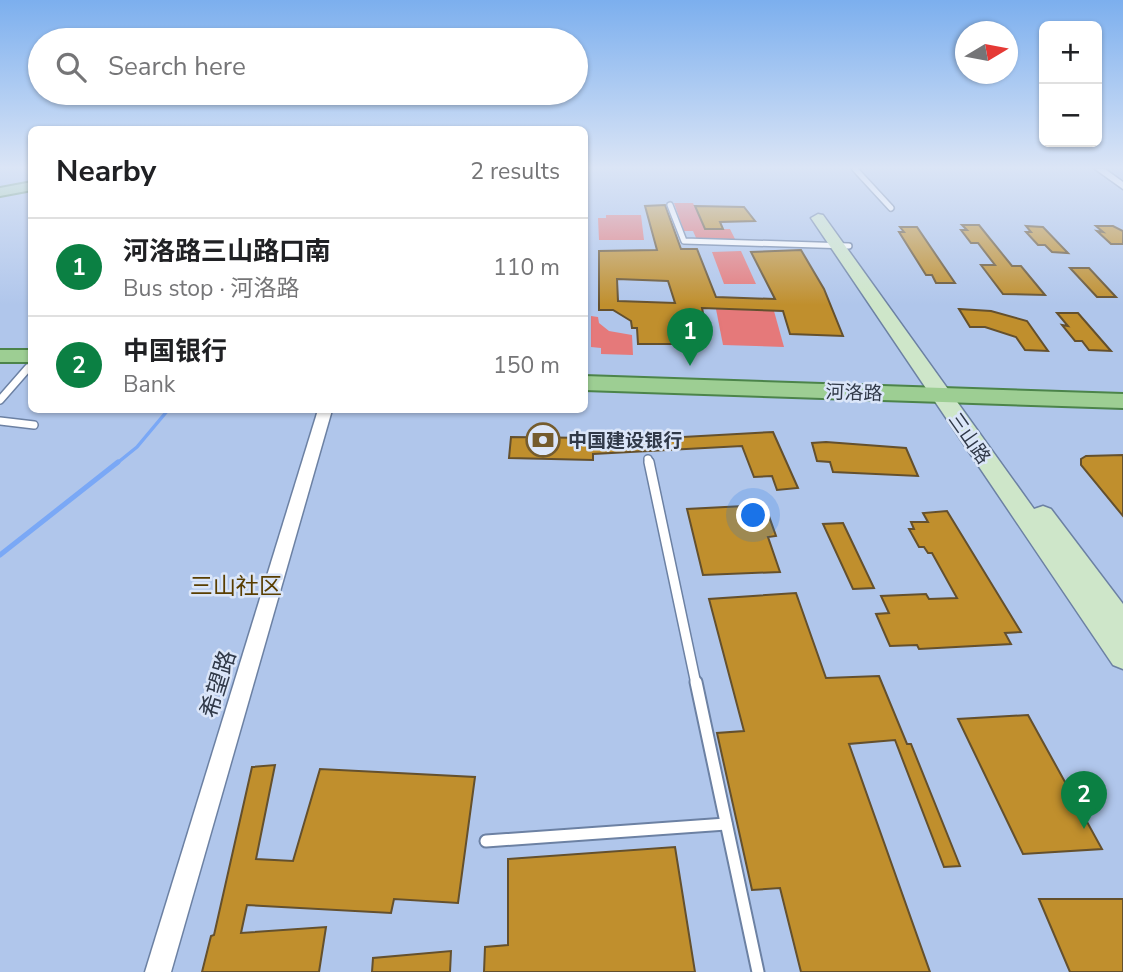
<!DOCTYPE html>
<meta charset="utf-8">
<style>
:root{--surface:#fff;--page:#f2f2f2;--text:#202124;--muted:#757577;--line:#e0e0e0;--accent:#0b8043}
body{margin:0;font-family:"Nunito Sans","Noto Sans SC",sans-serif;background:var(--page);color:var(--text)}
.controls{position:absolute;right:21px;top:21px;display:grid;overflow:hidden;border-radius:10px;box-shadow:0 2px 5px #0004}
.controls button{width:63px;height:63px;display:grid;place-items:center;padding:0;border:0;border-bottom:2px solid var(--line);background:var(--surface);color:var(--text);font:35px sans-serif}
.compass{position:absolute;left:955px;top:21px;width:63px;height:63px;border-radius:50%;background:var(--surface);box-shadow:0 2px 5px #0004;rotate:80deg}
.you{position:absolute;left:754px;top:516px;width:24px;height:24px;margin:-18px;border:5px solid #fff;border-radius:50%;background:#1a73e8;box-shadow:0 0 0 10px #1a73e833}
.badge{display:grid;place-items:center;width:46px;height:46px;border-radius:50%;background:var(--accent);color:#fff;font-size:23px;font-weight:700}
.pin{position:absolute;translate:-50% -58px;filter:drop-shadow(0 2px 4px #0008)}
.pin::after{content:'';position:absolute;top:37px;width:24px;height:21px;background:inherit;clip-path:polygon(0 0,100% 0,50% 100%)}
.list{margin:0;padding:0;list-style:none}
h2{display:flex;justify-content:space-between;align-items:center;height:91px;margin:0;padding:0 28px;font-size:30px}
h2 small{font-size:23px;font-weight:400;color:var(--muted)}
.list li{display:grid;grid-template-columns:46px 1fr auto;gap:21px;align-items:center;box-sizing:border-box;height:98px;padding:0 28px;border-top:2px solid var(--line)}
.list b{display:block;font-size:26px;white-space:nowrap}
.list p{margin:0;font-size:23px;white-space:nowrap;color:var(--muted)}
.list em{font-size:23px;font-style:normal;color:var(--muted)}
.icon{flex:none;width:38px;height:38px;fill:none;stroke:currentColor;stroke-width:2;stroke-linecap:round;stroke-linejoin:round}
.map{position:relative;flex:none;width:1123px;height:972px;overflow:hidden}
.search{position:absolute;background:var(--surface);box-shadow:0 2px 5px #0004;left:28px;top:28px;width:560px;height:77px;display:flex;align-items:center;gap:18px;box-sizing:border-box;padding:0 24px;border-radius:38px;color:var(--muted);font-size:26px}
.panel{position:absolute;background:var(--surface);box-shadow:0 2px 5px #0004;left:28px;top:126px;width:560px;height:287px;border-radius:10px}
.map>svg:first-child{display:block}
</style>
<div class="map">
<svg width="1123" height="972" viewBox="0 0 1123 972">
<rect width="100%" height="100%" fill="#b0c6eb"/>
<g fill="#e5797a">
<path d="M 674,203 L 693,203 L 705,229 L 730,229 L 735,239 L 697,240 L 693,231 L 684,231 Z"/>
<path d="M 606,215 L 641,215 L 644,240 L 599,240 L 598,218 L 606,218 Z"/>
<path d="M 741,251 L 756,284 L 724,284 L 712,252 Z"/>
<path d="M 716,309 L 774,311 L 784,347 L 723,345 Z"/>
<path d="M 591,316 L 598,317 L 599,323 L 609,331 L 632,335 L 633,355 L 601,354 L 601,348 L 591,347 Z"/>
</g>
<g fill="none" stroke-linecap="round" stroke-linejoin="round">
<path stroke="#7aa8f6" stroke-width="3.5" d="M 116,464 L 137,447 L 168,410"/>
<path stroke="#7aa8f6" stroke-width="5" d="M 0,555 L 118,462"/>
</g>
<g fill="#c08f2d" stroke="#64502d" stroke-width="2" fill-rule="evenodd">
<path d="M 665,205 L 681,249 L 697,249 L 716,297 L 775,299 L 751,252 L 801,250 L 824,289 L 843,336 L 790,334 L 783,311 L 702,308 L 707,333 L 675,333 L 678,344 L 638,344 L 637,328 L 632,328 L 631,321 L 613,310 L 599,310 L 599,251 L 657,250 L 645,206 ZM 617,279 L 668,281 L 675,303 L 618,301 Z"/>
<path d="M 695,206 L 744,207 L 755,221 L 720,222 L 723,229 L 705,229 Z"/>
<path d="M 962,225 L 979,225 L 1012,266 L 1021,266 L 1045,295 L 1003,294 L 981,265 L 995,265 L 978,243 L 971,243 L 961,230 L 967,230 Z"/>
<path d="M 1026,226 L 1043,227 L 1068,253 L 1052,252 L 1045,245 L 1038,245 L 1026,232 L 1031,232 Z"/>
<path d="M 1096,226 L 1113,226 L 1123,231 L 1123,244 L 1111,244 L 1097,231 L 1103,232 Z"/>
<path d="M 900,227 L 917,227 L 955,283 L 936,283 L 932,275 L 926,275 L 899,232 L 904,232 Z"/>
<path d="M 1070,268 L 1089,268 L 1116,297 L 1097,297 Z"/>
<path d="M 959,309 L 991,311 L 1027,321 L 1048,351 L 1025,350 L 1016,337 L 985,327 L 970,327 Z"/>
<path d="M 1057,313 L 1078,313 L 1111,351 L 1089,350 L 1082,341 L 1075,341 L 1062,325 L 1068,326 Z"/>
<path d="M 773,432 L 798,488 L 777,490 L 772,476 L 754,477 L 742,446 L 593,454 L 593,460 L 509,458 L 511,437 L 593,438 L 593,442 Z"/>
<path d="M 826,442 L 906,448 L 918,476 L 833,472 L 830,462 L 817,461 L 812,443 Z"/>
<path d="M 1123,455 L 1123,516 L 1081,465 L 1081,459 L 1086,456 Z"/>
<path d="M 765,505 L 776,536 L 768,537 L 780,572 L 703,575 L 687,509 Z"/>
<path d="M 947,511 L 1021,632 L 1005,633 L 1011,644 L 919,649 L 917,645 L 890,646 L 876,614 L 889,613 L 881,596 L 926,594 L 929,599 L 957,598 L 932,553 L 928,553 L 924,547 L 919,547 L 909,529 L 914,529 L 911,522 L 928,522 L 923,513 Z"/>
<path d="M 843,523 L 874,588 L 853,589 L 823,524 Z"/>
<path d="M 796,593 L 826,678 L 879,676 L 907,744 L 911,744 L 960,866 L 944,867 L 895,740 L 849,744 L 930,972 L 801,972 L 780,888 L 752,890 L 717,733 L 744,731 L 709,599 Z"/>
<path d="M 1028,715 L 1102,849 L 1023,854 L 958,719 Z"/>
<path d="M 275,765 L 256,859 L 293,861 L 320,769 L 475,777 L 458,903 L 394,899 L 391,913 L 247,905 L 241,933 L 326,927 L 319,972 L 202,972 L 211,936 L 214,935 L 252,767 Z"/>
<path d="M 675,847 L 695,972 L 484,972 L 485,947 L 508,945 L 508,859 Z"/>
<path d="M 1039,899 L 1123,899 L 1123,972 L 1070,972 Z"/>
<path d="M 451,951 L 450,972 L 372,972 L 373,958 Z"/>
</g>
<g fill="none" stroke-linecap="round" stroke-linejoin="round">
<defs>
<g id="lane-far3">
<path d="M 855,169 L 891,208"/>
<path d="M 670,205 L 684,241 L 849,246"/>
</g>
<g id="lane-far2">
<path d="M 0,400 L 28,368"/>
<path d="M 0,421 L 34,425"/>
<path d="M 648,459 L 649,464"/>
</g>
<path id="lane-far1" d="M 649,462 L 696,684"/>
<g id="lane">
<path d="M 696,682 L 758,972"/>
<path d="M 486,841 L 726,824"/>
</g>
<g id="street">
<path d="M 1095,169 L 1105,169 L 1123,182 L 1123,189 Z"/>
<path d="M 318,410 L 332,410 L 171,972 L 145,972 Z"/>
</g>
<path id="secondary" d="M 818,214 L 823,215 L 1034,509 L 1043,506 L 1051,509 L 1123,604 L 1123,669 L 1113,665 L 811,218 Z"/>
<g id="primary">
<path d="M 32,182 L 32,190 L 0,196 L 0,188 Z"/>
<rect x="0" y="350" width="32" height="12"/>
<path d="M 584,376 L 1123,394 L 1123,408 L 584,390 Z"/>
</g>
</defs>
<use href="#lane-far3" stroke="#6c81a3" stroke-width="8"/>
<use href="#lane-far2" stroke="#6c81a3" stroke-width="10"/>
<use href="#lane-far1" stroke="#6c81a3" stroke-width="12"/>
<use href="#lane" stroke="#6c81a3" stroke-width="15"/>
<use href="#street" stroke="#6c81a3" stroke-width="3"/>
<use href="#secondary" stroke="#6c81a3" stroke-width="3"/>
<use href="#primary" stroke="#4c844a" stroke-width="4"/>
<use href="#lane-far3" stroke="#fff" stroke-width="5"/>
<use href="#lane-far2" stroke="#fff" stroke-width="7"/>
<use href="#lane-far1" stroke="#fff" stroke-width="9"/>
<use href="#lane" stroke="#fff" stroke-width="11"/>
<use href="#street" fill="#fff" fill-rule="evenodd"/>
<use href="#secondary" fill="#cee6c9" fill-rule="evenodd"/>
<use href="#primary" fill="#9dce93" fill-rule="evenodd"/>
</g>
<linearGradient id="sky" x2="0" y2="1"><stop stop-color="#7cafee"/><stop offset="0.55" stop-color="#dbe5f6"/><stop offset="1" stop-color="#dbe5f6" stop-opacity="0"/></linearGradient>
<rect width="1123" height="305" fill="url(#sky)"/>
<defs>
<symbol id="bank-ring" viewBox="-11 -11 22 22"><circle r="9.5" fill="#dbe6f9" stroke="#755c2d" stroke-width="1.5"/><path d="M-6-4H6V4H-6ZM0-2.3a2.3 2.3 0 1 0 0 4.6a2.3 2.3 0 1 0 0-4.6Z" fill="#755c2d"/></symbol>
</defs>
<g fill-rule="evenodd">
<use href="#bank-ring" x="524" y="421" width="38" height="38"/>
</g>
<g text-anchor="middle" stroke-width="5" stroke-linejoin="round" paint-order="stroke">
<g font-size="19" fill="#303948" stroke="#dbe6f9">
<text transform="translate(854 392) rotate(2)" y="7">河洛路</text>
<text transform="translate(970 438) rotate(55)" y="7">三山路</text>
</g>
<g font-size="19" font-weight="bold" fill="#303948" stroke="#dbe6f9" text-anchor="start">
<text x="568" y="447">中国建设银行</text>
</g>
<g font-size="23" fill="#593e00" stroke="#dbe6f9">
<text x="236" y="594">三山社区</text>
</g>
<g font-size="23" fill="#303948" stroke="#dbe6f9">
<text transform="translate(218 684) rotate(-73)" y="8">希望路</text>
</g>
</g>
</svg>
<div class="controls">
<button>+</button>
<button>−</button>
</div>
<svg class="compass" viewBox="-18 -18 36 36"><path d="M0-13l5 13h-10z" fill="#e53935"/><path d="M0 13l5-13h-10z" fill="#757577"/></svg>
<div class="you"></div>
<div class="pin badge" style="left:690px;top:366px">1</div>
<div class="pin badge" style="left:1084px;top:829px">2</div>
<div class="search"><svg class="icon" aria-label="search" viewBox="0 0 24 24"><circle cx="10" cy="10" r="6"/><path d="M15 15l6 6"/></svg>Search here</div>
<section class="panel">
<h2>Nearby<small>2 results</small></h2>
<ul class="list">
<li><span class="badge">1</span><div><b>河洛路三山路口南</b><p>Bus stop · 河洛路</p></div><em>110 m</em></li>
<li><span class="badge">2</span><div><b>中国银行</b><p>Bank</p></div><em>150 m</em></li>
</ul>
</section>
</div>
